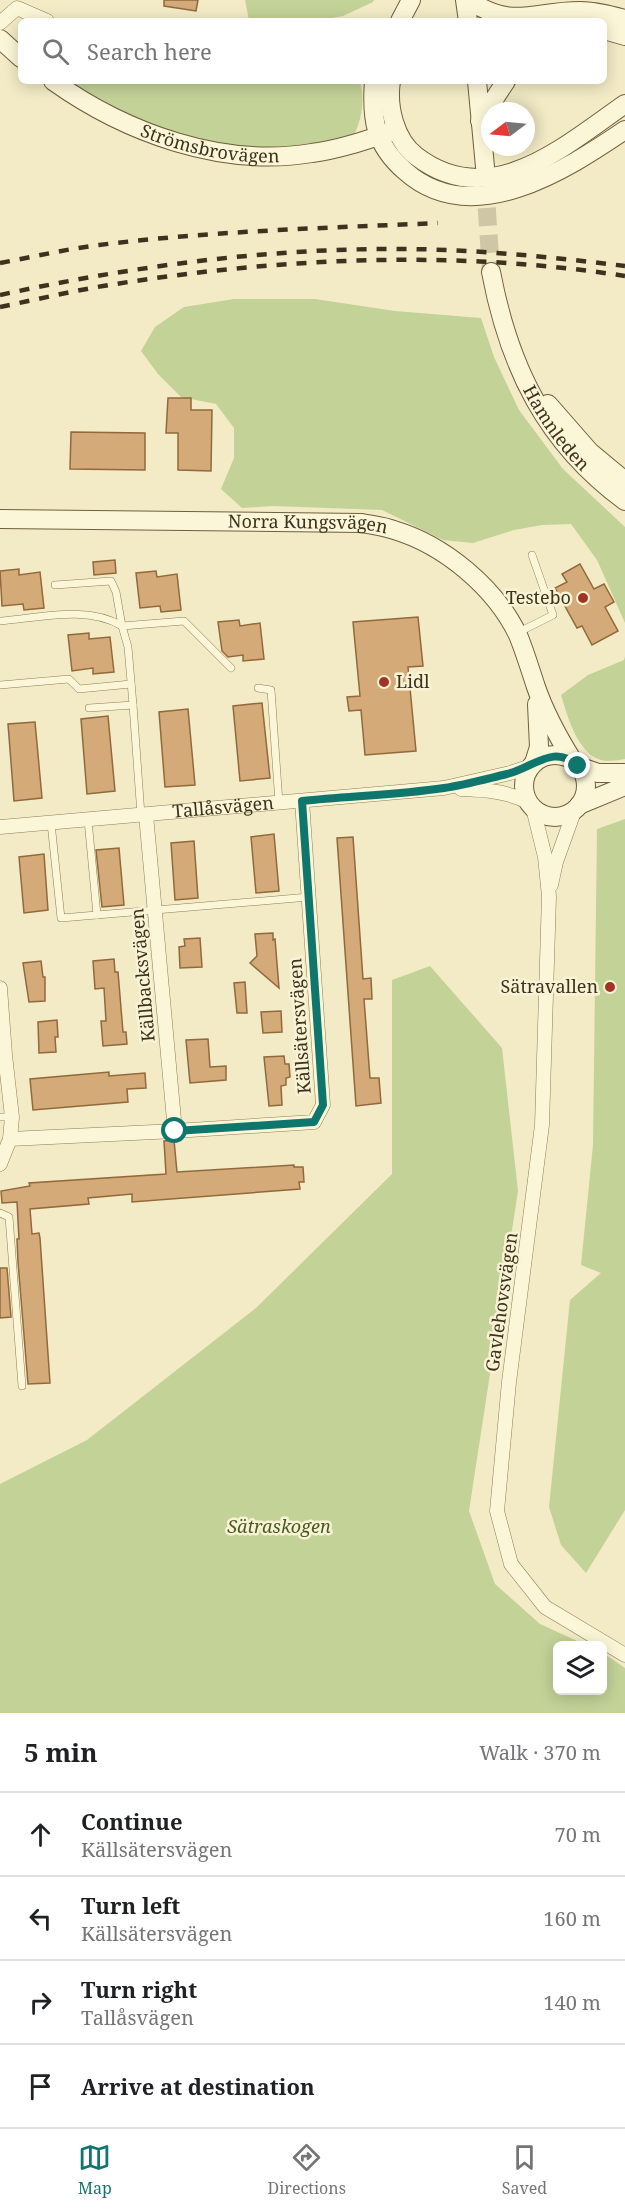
<!DOCTYPE html>
<meta charset="utf-8">
<style>
:root{--surface:#fff;--page:#f2f2f2;--text:#202124;--muted:#757577;--line:#e0e0e0;--accent:#0f766e}
body{margin:0;font-family:"Noto Serif",serif;background:var(--page);color:var(--text)}
.controls{position:absolute;right:18px;bottom:18px;display:grid;overflow:hidden;border-radius:9px;box-shadow:0 3px 15px #0003}
.controls button{width:54px;height:54px;display:grid;place-items:center;padding:0;border:0;border-bottom:2px solid var(--line);background:var(--surface);color:var(--text);font:30px sans-serif}
.compass{position:absolute;left:481px;top:102px;width:54px;height:54px;border-radius:50%;background:var(--surface);box-shadow:0 3px 15px #0003;rotate:254deg}
.stop{position:absolute;width:18px;height:18px;margin:-14px;border:4px solid #0f766e;border-radius:50%;background:#fff}
.stop.end{background:#0f766e;border-color:#fff;box-shadow:0 2px 6px #0008}
.list{margin:0;padding:0;list-style:none}
h2{display:flex;justify-content:space-between;align-items:center;height:78px;margin:0;padding:0 24px;font-size:26px}
h2 small{font-size:20px;font-weight:400;color:var(--muted)}
.list li{display:grid;grid-template-columns:39px 1fr auto;gap:18px;align-items:center;box-sizing:border-box;height:84px;padding:0 24px;border-top:2px solid var(--line)}
.list b{display:block;font-size:22px;white-space:nowrap}
.list p{margin:0;font-size:20px;white-space:nowrap;color:var(--muted)}
.list em{font-size:20px;font-style:normal;color:var(--muted)}
.icon{flex:none;width:33px;height:33px;fill:none;stroke:currentColor;stroke-width:2;stroke-linecap:round;stroke-linejoin:round}
.map{position:relative;flex:none;width:625px;height:1713px;overflow:hidden}
.search{position:absolute;background:var(--surface);box-shadow:0 3px 15px #0003;left:18px;right:18px;top:18px;height:66px;display:flex;align-items:center;gap:15px;box-sizing:border-box;padding:0 21px;border-radius:9px;color:var(--muted);font-size:22px}
.sheet{height:414px;background:var(--surface)}
nav{display:flex;justify-content:space-around;align-items:center;box-sizing:border-box;height:84px;border-top:2px solid var(--line);background:var(--surface);font-size:16px;color:var(--muted)}
nav a{display:grid;justify-items:center;gap:3px}
nav .on{color:var(--accent)}
.map>svg:first-child{display:block}
</style>
<div class="map">
<svg width="625" height="1713" viewBox="0 0 625 1713">
<rect width="100%" height="100%" fill="#f2ebc5"/>
<g fill="#c3d297">
<path d="M 245,0 L 374,0 L 373,2 L 343,16 L 316,21 L 249,21 Z"/>
<path d="M 68,81 L 360,81 C 365,101 362,119 353,137 L 336,142 L 272,150 L 204,145 L 133,117 Z"/>
<path d="M 234,299 L 315,299 L 395,311 L 481,318 L 494,357 L 519,410 L 563,469 L 625,527 L 625,623 L 597,560 L 571,524 L 542,525 L 514,530 L 473,543 L 443,540 L 382,510 L 273,506 L 242,508 L 221,489 L 234,458 L 234,428 L 216,404 L 181,397 L 158,374 L 141,351 L 155,327 L 184,307 Z"/>
<path d="M 625,656 L 625,759 C 619,760 612,761 606,761 C 578,758 568,717 561,695 L 588,675 L 624,660 Z"/>
<path d="M 625,819 L 625,1510 L 586,1573 L 561,1545 L 549,1507 L 570,1300 L 601,1273 L 581,1265 L 593,1145 L 597,829 Z"/>
<path d="M 430,966 L 502,1048 L 518,1191 L 469,1511 L 495,1584 L 540,1624 L 586,1645 L 558,1646 L 558,1690 L 602,1690 L 603,1653 L 625,1668 L 625,1713 L 0,1713 L 0,1484 L 87,1440 L 256,1308 L 392,1174 L 392,980 Z"/>
</g>
<g fill="#d3aa78" stroke="#91693c" stroke-width="1.5">
<path d="M 164,0 L 198,0 L 196,11 L 164,6 Z"/>
<path d="M 168,398 L 191,398 L 191,410 L 212,410 L 211,471 L 178,470 L 178,433 L 166,433 Z"/>
<path d="M 71,432 L 145,433 L 145,470 L 70,469 Z"/>
<path d="M 115,560 L 116,573 L 94,575 L 93,562 Z"/>
<path d="M 580,564 L 594,589 L 604,584 L 614,602 L 605,607 L 618,631 L 592,645 L 582,626 L 577,628 L 555,588 L 567,582 L 562,574 Z"/>
<path d="M 19,569 L 19,575 L 40,572 L 44,608 L 24,610 L 23,604 L 2,606 L 0,571 Z"/>
<path d="M 156,571 L 157,577 L 177,574 L 181,610 L 161,612 L 160,606 L 140,608 L 136,573 Z"/>
<path d="M 418,617 L 423,666 L 408,667 L 416,751 L 365,755 L 361,710 L 349,711 L 347,697 L 360,696 L 353,622 Z"/>
<path d="M 239,620 L 240,626 L 260,623 L 264,659 L 243,661 L 243,655 L 228,657 L 222,651 L 218,622 Z"/>
<path d="M 89,633 L 89,639 L 110,637 L 114,672 L 93,674 L 93,668 L 72,671 L 68,635 Z"/>
<path d="M 262,703 L 270,778 L 240,781 L 233,706 Z"/>
<path d="M 188,709 L 195,785 L 165,787 L 159,712 Z"/>
<path d="M 108,716 L 115,791 L 87,794 L 81,719 Z"/>
<path d="M 35,722 L 42,798 L 14,801 L 8,724 Z"/>
<path d="M 274,834 L 279,891 L 256,893 L 251,837 Z"/>
<path d="M 353,837 L 363,979 L 371,978 L 372,999 L 364,999 L 370,1078 L 379,1078 L 381,1103 L 356,1106 L 337,838 Z"/>
<path d="M 194,841 L 198,898 L 175,900 L 171,843 Z"/>
<path d="M 119,848 L 124,905 L 102,907 L 96,850 Z"/>
<path d="M 44,854 L 48,910 L 24,913 L 19,857 Z"/>
<path d="M 273,933 L 273,940 L 275,939 L 279,988 L 250,963 L 257,956 L 255,934 Z"/>
<path d="M 200,938 L 202,967 L 180,968 L 179,947 L 185,946 L 184,939 Z"/>
<path d="M 114,959 L 115,972 L 118,972 L 123,1032 L 126,1032 L 127,1044 L 103,1046 L 101,1021 L 106,1021 L 104,988 L 95,989 L 93,961 Z"/>
<path d="M 41,961 L 43,977 L 45,977 L 45,1001 L 29,1002 L 23,963 Z"/>
<path d="M 245,982 L 247,1013 L 237,1013 L 234,983 Z"/>
<path d="M 281,1011 L 282,1032 L 263,1033 L 261,1012 Z"/>
<path d="M 57,1020 L 58,1037 L 55,1037 L 56,1052 L 39,1053 L 38,1022 Z"/>
<path d="M 208,1039 L 210,1067 L 226,1066 L 226,1080 L 190,1083 L 186,1040 Z"/>
<path d="M 284,1056 L 285,1064 L 289,1064 L 290,1077 L 286,1078 L 286,1085 L 281,1086 L 282,1105 L 269,1106 L 264,1057 Z"/>
<path d="M 109,1072 L 109,1076 L 145,1073 L 146,1088 L 127,1089 L 128,1102 L 33,1110 L 30,1079 Z"/>
<path d="M 174,1140 L 177,1172 L 294,1165 L 294,1167 L 303,1167 L 304,1182 L 299,1182 L 300,1189 L 132,1202 L 132,1194 L 88,1198 L 89,1204 L 30,1209 L 32,1234 L 39,1233 L 40,1238 L 50,1383 L 28,1384 L 18,1262 L 17,1239 L 19,1239 L 17,1202 L 2,1203 L 1,1191 L 30,1186 L 29,1183 L 166,1174 L 164,1141 Z"/>
<path d="M 0,1268 L 7,1268 L 11,1317 L 0,1318 Z"/>
</g>
<g fill="none" stroke-linecap="round" stroke-linejoin="round">
<path stroke="#cec6a4" stroke-width="18" stroke-dasharray="18 9" stroke-linecap="butt" d="M 485,181 L 491,272"/>
<defs>
<g id="lane">
<path d="M 55,585 L 111,581 L 116,592 L 122,626 L 184,621 L 231,668"/>
<path d="M 0,621 C 39,618 87,605 122,626 L 128,647 L 133,705"/>
<path d="M 519,632 L 553,615 L 532,555"/>
<path d="M 0,685 L 69,679 L 79,689 L 131,684"/>
<path d="M 258,688 L 271,690 L 279,803"/>
<path d="M 89,708 L 133,705 L 141,815"/>
<path d="M 88,820 L 97,915"/>
<path d="M 51,823 L 61,918 L 309,897"/>
<path d="M 0,1117 L 12,1117"/>
<path d="M 0,1213 L 9,1217 L 22,1386"/>
</g>
<g id="street">
<path d="M 0,23 L 17,8 L 47,21"/>
<path d="M 461,789 C 486,790 506,791 528,802"/>
<path d="M 533,808 L 545,857 L 549,896 L 542,1125 L 509,1382 L 497,1511 L 511,1564 L 545,1607 L 625,1655"/>
<path d="M 146,815 L 175,1131"/>
<path id="s1" d="M 0,827 L 444,788 L 510,773 L 531,766"/>
<path d="M 551,885 L 556,862 L 575,809"/>
<path d="M 0,988 L 5,1055 L 12,1117 L 10,1139 L 0,1164"/>
<path d="M 10,1139 L 175,1131 L 314,1122 L 323,1105 L 302,801"/>
</g>
<g id="secondary">
<path d="M 465,0 L 468,21"/>
<path d="M 468,0 C 514,30 532,11 580,11 C 595,11 610,15 625,19"/>
<path d="M 400,21 L 411,0"/>
<path d="M 604,30 L 625,36"/>
<path d="M 0,39 L 21,58"/>
<path id="s2" d="M 53,81 C 126,133 222,168 312,153 C 342,149 369,139 396,130"/>
<path d="M 374,81 C 371,119 375,145 405,171 C 472,231 566,170 625,130"/>
<path d="M 391,81 C 387,107 395,140 416,156 C 490,213 563,147 625,104"/>
<path d="M 477,81 L 485,167"/>
<path d="M 480,121 L 506,81"/>
<path id="s3" d="M 491,272 C 509,367 546,443 625,501"/>
<path d="M 548,404 L 590,452 L 625,481"/>
<path id="s4" d="M 0,519 L 362,523 C 372,525 384,526 394,530 C 444,545 495,587 518,635 C 525,652 530,669 536,687 C 545,713 558,737 573,761"/>
<circle cx="555" cy="786" r="31"/>
<path d="M 534,763 L 539,747 L 537,704"/>
<path d="M 578,766 L 598,773 L 625,773"/>
<path d="M 579,805 L 625,786"/>
</g>
</defs>
<use href="#lane" stroke="#8f7d59" stroke-width="8"/>
<use href="#street" stroke="#8f7d59" stroke-width="15"/>
<use href="#secondary" stroke="#715e3c" stroke-width="20"/>
<use href="#lane" stroke="#fcf6d9" stroke-width="7"/>
<use href="#street" stroke="#fcf6d9" stroke-width="14"/>
<use href="#secondary" stroke="#fcf6d9" stroke-width="18"/>
<g stroke="#3e321e" stroke-width="4.5" stroke-dasharray="10 10" stroke-linecap="butt">
<path d="M 0,263 C 33,257 66,249 99,245 C 212,231 324,228 438,223"/>
<path d="M 0,295 C 124,268 253,250 380,249 C 461,248 544,256 625,266"/>
<path d="M 0,307 C 34,300 68,292 103,286 C 275,258 452,249 625,276"/>
</g>
</g>
<g fill="none" stroke-linecap="round" stroke-linejoin="round">
<path stroke="#0f766e" stroke-width="8" d="M 175,1131 L 314,1122 L 323,1105 L 302,801 C 349,796 397,795 444,788 C 465,785 486,779 507,774 C 533,768 554,743 578,766"/>
</g>
<g fill="#a43323" stroke="#f9f3d5" stroke-width="2">
<circle cx="583" cy="598" r="6"/>
<circle cx="384" cy="682" r="6"/>
<circle cx="610" cy="987" r="6"/>
</g>
<g text-anchor="middle" stroke-width="5" stroke-linejoin="round" paint-order="stroke">
<g font-size="18" fill="#3e321e" stroke="#f9f3d5">
<text dy="6" stroke="none"><textPath href="#s2" startOffset="172">Strömsbrovägen</textPath></text>
<text dy="6" stroke="none"><textPath href="#s3" startOffset="171">Hamnleden</textPath></text>
<text dy="6" stroke="none"><textPath href="#s4" startOffset="308">Norra Kungsvägen</textPath></text>
<text dy="6" stroke="none"><textPath href="#s1" startOffset="224">Tallåsvägen</textPath></text>
<text transform="translate(143 975) rotate(-95)" y="6">Källbacksvägen</text>
<text transform="translate(300 1026) rotate(-94)" y="6">Källsätersvägen</text>
<text transform="translate(502 1302) rotate(-82)" y="6">Gavlehovsvägen</text>
</g>
<g font-size="18" fill="#3e321e" stroke="#f9f3d5" text-anchor="end">
<text x="571" y="604">Testebo</text>
<text x="396" y="688" text-anchor="start">Lidl</text>
<text x="598" y="993">Sätravallen</text>
</g>
<g font-size="18" font-style="italic" fill="#465c23" stroke="#f9f3d5">
<text x="279" y="1533">Sätraskogen</text>
</g>
</g>
</svg>
<div class="controls">
<button><svg class="icon" aria-label="layers" viewBox="0 0 24 24"><path d="M12 4l9 5-9 5-9-5zM3 14l9 5 9-5"/></svg></button>
</div>
<svg class="compass" viewBox="-18 -18 36 36"><path d="M0-13l5 13h-10z" fill="#e53935"/><path d="M0 13l5-13h-10z" fill="#757577"/></svg>
<div class="stop" style="left:175px;top:1131px"></div>
<div class="stop end" style="left:578px;top:766px"></div>
<div class="search"><svg class="icon" aria-label="search" viewBox="0 0 24 24"><circle cx="10" cy="10" r="6"/><path d="M15 15l6 6"/></svg>Search here</div>
</div>
<section class="sheet">
<h2>5 min<small>Walk · 370 m</small></h2>
<ul class="list">
<li><svg class="icon" aria-label="ahead" viewBox="0 0 24 24"><path d="M12 20V5M6 11l6-6 6 6"/></svg><div><b>Continue</b><p>Källsätersvägen</p></div><em>70 m</em></li>
<li><svg class="icon" aria-label="left" viewBox="0 0 24 24"><path d="M17 20v-9H6M10 6l-5 5 5 5"/></svg><div><b>Turn left</b><p>Källsätersvägen</p></div><em>160 m</em></li>
<li><svg class="icon" aria-label="right" viewBox="0 0 24 24"><path d="M7 20v-9h11M14 6l5 5-5 5"/></svg><div><b>Turn right</b><p>Tallåsvägen</p></div><em>140 m</em></li>
<li><svg class="icon" aria-label="arrive" viewBox="0 0 24 24"><path d="M6 21V4h12l-3 4 3 4H6"/></svg><div><b>Arrive at destination</b></div></li>
</ul>
</section>
<nav>
<a class="on"><svg class="icon" aria-label="map" viewBox="0 0 24 24"><path d="M3 6l6-2 6 2 6-2v14l-6 2-6-2-6 2zM9 4v14M15 6v14"/></svg>Map</a>
<a><svg class="icon" aria-label="directions" viewBox="0 0 24 24"><path d="M12 3l9 9-9 9-9-9zM9 14v-3h6M13 9l2 2-2 2"/></svg>Directions</a>
<a><svg class="icon" aria-label="saved" viewBox="0 0 24 24"><path d="M7 4h10v16l-5-4-5 4z"/></svg>Saved</a>
</nav>
